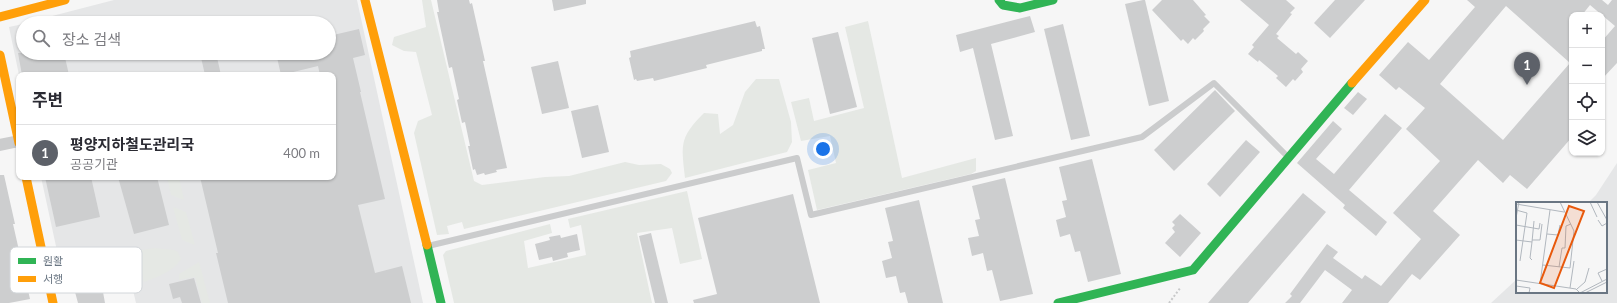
<!DOCTYPE html>
<html lang="ko">
<meta charset="utf-8">
<style>
:root{--surface:#fff;--page:#f2f2f3;--text:#2b2b33;--muted:#7c7c81;--line:#e1e1e2;--accent:#5d6169}
body{margin:0;font-family:Lato,"Noto Sans KR",sans-serif;background:var(--page);color:var(--text)}
.controls{position:absolute;right:12px;top:12px;display:grid;overflow:hidden;border-radius:8px;box-shadow:0 1px 3px #0004}
.controls button{width:36px;height:36px;display:grid;place-items:center;padding:0;border:0;border-bottom:1px solid var(--line);background:var(--surface);color:var(--text);font:20px sans-serif}
.you{position:absolute;left:823px;top:149px;width:14px;height:14px;margin:-10px;border:3px solid #fff;border-radius:50%;background:#1a73e8;box-shadow:0 0 0 6px #1a73e833}
.badge{display:grid;place-items:center;width:26px;height:26px;border-radius:50%;background:var(--accent);color:#fff;font-size:13px;font-weight:700}
.pin{position:absolute;translate:-50% -33px;filter:drop-shadow(0 1px 2px #0008)}
.pin::after{content:'';position:absolute;top:21px;width:14px;height:12px;background:inherit;clip-path:polygon(0 0,100% 0,50% 100%)}
.list{margin:0;padding:0;list-style:none}
h2{display:flex;justify-content:space-between;align-items:center;height:52px;margin:0;padding:0 16px;font-size:17px}
h2 small{font-size:13px;font-weight:400;color:var(--muted)}
.list li{display:grid;grid-template-columns:26px 1fr auto;gap:12px;align-items:center;box-sizing:border-box;height:56px;padding:0 16px;border-top:1px solid var(--line)}
.list b{display:block;font-size:15px;white-space:nowrap}
.list p{margin:0;font-size:13px;white-space:nowrap;color:var(--muted)}
.list em{font-size:13px;font-style:normal;color:var(--muted)}
.icon{flex:none;width:22px;height:22px;fill:none;stroke:currentColor;stroke-width:2;stroke-linecap:round;stroke-linejoin:round}
.map{position:relative;flex:none;width:1617px;height:303px;overflow:hidden}
.search{position:absolute;background:var(--surface);box-shadow:0 1px 3px #0004;left:16px;top:16px;width:320px;height:44px;display:flex;align-items:center;gap:10px;box-sizing:border-box;padding:0 14px;border-radius:22px;color:var(--muted);font-size:15px}
.panel{position:absolute;background:var(--surface);box-shadow:0 1px 3px #0004;left:16px;top:72px;width:320px;height:108px;border-radius:8px}
.map>svg:first-child{display:block}
</style>
<div class="map">
<svg width="1617" height="303" viewBox="0 0 1617 303">
<rect width="100%" height="100%" fill="#f6f6f6"/>
<g fill="#e5e6e7">
<path d="M 114,0 L 357,0 L 423,303 L 136,303 L 123,248 L 59,260 L 41,177 L 333,177 L 333,75 L 19,75 L 9,27 L 23,24 L 23,53 L 329,53 L 329,23 L 25,23 Z"/>
<path d="M 1617,163 L 1617,303 L 1491,303 L 1517,279 L 1517,292 L 1606,292 L 1606,203 L 1588,203 L 1596,195 Z"/>
</g>
<g fill="#e5e8e4">
<path d="M 422,0 L 431,0 L 474,181 L 482,185 L 545,177 L 569,176 L 625,162 L 639,165 L 661,164 L 670,169 L 672,173 L 666,181 L 464,229 L 462,222 L 447,226 L 449,234 L 437,235 L 414,133 L 418,121 L 432,115 L 416,52 L 404,51 L 392,45 L 394,37 L 426,27 Z"/>
<path d="M 868,21 L 902,178 L 976,158 L 976,171 L 971,174 L 817,210 L 808,170 L 836,163 L 830,136 L 801,141 L 791,102 L 809,98 L 814,121 L 864,108 L 845,27 Z"/>
<path d="M 756,79 L 779,79 L 791,122 L 792,142 L 787,152 L 685,178 C 684,167 681,152 684,141 C 687,130 697,120 704,113 L 718,114 L 720,134 L 733,125 L 745,92 Z"/>
<path d="M 167,177 L 179,177 L 184,200 L 171,195 Z"/>
<path d="M 687,191 L 702,259 L 680,264 L 672,228 L 637,233 L 652,303 L 454,303 L 443,255 L 446,251 L 550,224 L 552,233 L 524,241 L 528,268 L 586,255 L 581,225 L 570,228 L 568,219 Z"/>
<path d="M 173,207 L 186,212 L 195,245 L 182,240 Z"/>
<path d="M 154,248 L 174,250 L 178,252 L 181,259 C 173,272 157,277 144,282 L 136,251 Z"/>
<path d="M 199,262 L 210,303 L 202,303 L 195,277 L 179,280 L 179,274 Z"/>
</g>
<g fill="#cdcecf" fill-rule="evenodd">
<path d="M 437,0 L 469,0 L 470,4 L 472,3 L 485,61 L 483,61 L 507,168 L 496,170 L 497,172 L 485,175 L 484,173 L 477,175 L 475,169 L 473,170 L 468,146 L 470,146 L 465,122 L 462,123 L 457,100 L 459,99 L 452,67 L 449,68 L 437,12 L 439,12 Z"/>
<path d="M 552,0 L 586,0 L 586,4 L 554,11 Z"/>
<path d="M 1143,0 L 1145,0 L 1169,101 L 1149,106 L 1125,4 Z"/>
<path d="M 1162,0 L 1193,0 L 1206,15 L 1204,16 L 1210,22 L 1203,29 L 1204,31 L 1195,40 L 1193,38 L 1188,44 L 1183,39 L 1181,41 L 1152,10 Z"/>
<path d="M 1240,0 L 1286,0 L 1295,8 L 1290,13 L 1292,14 L 1276,34 L 1279,36 L 1277,38 L 1296,54 L 1298,52 L 1308,61 L 1301,69 L 1303,72 L 1295,81 L 1293,79 L 1286,87 L 1276,78 L 1278,76 L 1259,60 L 1258,62 L 1248,54 L 1254,47 L 1252,45 L 1269,25 Z"/>
<path d="M 1335,0 L 1365,0 L 1330,38 L 1314,23 Z"/>
<path d="M 1467,0 L 1602,0 L 1608,5 L 1612,0 L 1617,0 L 1617,63 L 1602,79 L 1602,41 L 1615,26 L 1590,5 L 1582,15 L 1572,15 L 1572,137 L 1527,189 L 1510,175 L 1503,183 L 1478,160 L 1433,211 L 1460,235 L 1420,280 L 1412,274 L 1388,303 L 1342,303 L 1352,290 L 1325,270 L 1300,303 L 1285,303 L 1292,296 L 1290,294 L 1327,244 L 1338,252 L 1333,258 L 1362,279 L 1365,275 L 1381,286 L 1421,239 L 1393,213 L 1440,161 L 1406,129 L 1425,108 L 1399,87 L 1396,90 L 1379,75 L 1408,42 L 1429,60 L 1475,7 ZM 1506,6 L 1570,63 L 1503,140 L 1440,84 Z"/>
<path d="M 1030,16 L 1035,32 L 991,44 L 1013,136 L 995,140 L 973,48 L 960,52 L 956,35 Z"/>
<path d="M 755,21 L 757,27 L 760,26 L 765,49 L 762,49 L 762,51 L 706,65 L 707,68 L 654,81 L 653,78 L 637,81 L 636,79 L 634,80 L 629,58 L 631,57 L 630,51 Z"/>
<path d="M 1063,24 L 1090,136 L 1071,140 L 1044,29 Z"/>
<path d="M 359,29 L 365,55 L 353,58 L 361,92 L 360,92 L 385,199 L 358,205 L 375,273 L 402,266 L 411,303 L 228,303 L 216,253 L 218,253 L 200,177 L 333,177 L 333,75 L 320,75 L 318,66 L 281,75 L 276,53 L 329,53 L 329,36 Z"/>
<path d="M 838,32 L 857,107 L 830,114 L 812,38 Z"/>
<path d="M 18,53 L 64,53 L 69,75 L 22,75 Z"/>
<path d="M 200,53 L 216,53 L 221,75 L 205,75 Z"/>
<path d="M 558,61 L 569,108 L 542,114 L 531,67 Z"/>
<path d="M 1215,90 L 1235,111 L 1174,171 L 1154,150 Z"/>
<path d="M 1358,92 L 1367,99 L 1353,115 L 1344,108 Z"/>
<path d="M 598,105 L 609,152 L 582,158 L 571,111 Z"/>
<path d="M 1385,114 L 1402,128 L 1349,190 L 1387,222 L 1376,236 L 1343,208 L 1345,205 L 1297,163 L 1333,121 L 1342,129 L 1316,159 L 1334,174 Z"/>
<path d="M 1246,140 L 1260,152 L 1220,197 L 1207,184 Z"/>
<path d="M 1092,159 L 1121,274 L 1088,282 L 1080,251 L 1075,252 L 1070,234 L 1060,237 L 1056,220 L 1066,217 L 1062,201 L 1067,200 L 1059,167 Z"/>
<path d="M 0,175 L 4,175 L 15,224 L 13,224 L 30,299 L 9,303 L 0,303 Z"/>
<path d="M 45,177 L 91,177 L 100,217 L 56,227 Z"/>
<path d="M 118,177 L 157,177 L 169,225 L 134,234 Z"/>
<path d="M 1005,178 L 1033,294 L 1000,301 L 992,270 L 987,271 L 983,253 L 972,256 L 968,238 L 979,236 L 975,220 L 980,219 L 972,186 Z"/>
<path d="M 1303,193 L 1326,212 L 1248,303 L 1208,303 Z"/>
<path d="M 793,194 L 820,303 L 694,303 L 693,300 L 717,294 L 698,218 Z"/>
<path d="M 919,200 L 943,303 L 908,303 L 905,292 L 900,293 L 896,276 L 886,278 L 882,261 L 892,258 L 888,242 L 893,241 L 885,208 Z"/>
<path d="M 1180,214 L 1201,233 L 1180,257 L 1165,243 L 1175,232 L 1172,228 L 1175,225 L 1172,222 Z"/>
<path d="M 651,233 L 668,303 L 655,303 L 639,236 Z"/>
<path d="M 577,234 L 580,250 L 567,253 L 568,257 L 553,261 L 552,257 L 539,260 L 535,244 L 550,240 L 549,237 L 560,235 L 561,238 Z"/>
<path d="M 194,278 L 201,303 L 182,303 L 180,297 L 173,299 L 169,284 Z"/>
<path d="M 98,286 L 99,292 L 103,292 L 105,303 L 78,303 L 75,292 Z"/>
</g>
<g fill="none" stroke-linecap="round" stroke-linejoin="round">
<path stroke="#c8c9ca" stroke-width="2" stroke-dasharray="2 2" stroke-linecap="butt" d="M 1169,303 L 1181,287"/>
<path stroke="#cbcccd" stroke-width="6" d="M 428,246 L 797,158 L 811,215 L 1142,137 L 1214,83 L 1288,157"/>
<path stroke="#cbcccd" stroke-width="12" d="M 0,145 L 19,141"/>
<g stroke="#30b455" stroke-width="9">
<path d="M 999,0 L 1003,5 L 1020,8 L 1053,0"/>
<path d="M 427,245 L 441,303"/>
<path d="M 1058,303 L 1193,270 L 1352,83"/>
</g>
<g stroke="#ff9f0a" stroke-width="9">
<path d="M 365,0 L 427,245"/>
<path d="M 0,17 L 65,0"/>
<path d="M 0,55 L 19,143"/>
<path d="M 1352,83 L 1425,0"/>
<path d="M 26,177 L 53,303"/>
</g>
</g>
<g transform="translate(1516 202)">
<rect width="91" height="91" fill="#f6f6f6"/>
<path fill="none" stroke="#b1b7be" stroke-width="1" d="M 74,0 L 81,15M 81,0 L 91,18M 0,2 L 48,10M 0,8 L 11,11 L 4,59M 0,16 L 3,0M 82,18 L 86,24 L 91,21M 0,23 L 23,27 L 24,21M 31,32 L 42,33 L 44,23M 0,38 L 16,40 L 18,19M 16,38 L 24,38 L 26,22M 16,40 L 14,56 L 16,58M 27,63 L 54,66 L 58,29 L 44,0M 43,65 L 46,46 L 49,46 L 50,24 L 55,22M 0,78 L 60,87 L 64,91M 86,79 L 82,71 L 91,67M 24,82 L 34,8M 0,84 L 14,86 L 13,91M 54,86 L 58,59M 61,87 L 69,80 L 73,66M 64,91 L 91,77M 69,91 L 91,80"/>
<path fill="#e8590c" fill-opacity="0.15" stroke="#e8590c" stroke-width="2" d="M 53,4 L 68,9 L 38,86 L 24,81 Z"/>
<rect width="91" height="91" fill="none" stroke="#6a7683" stroke-width="2"/>
</g>
<rect x="10" y="247" width="132" height="46" rx="6" fill="#fff" stroke="#d2d6da" stroke-width="1"/>
<rect x="18" y="258" width="18" height="6" fill="#30b455"/>
<rect x="18" y="276" width="18" height="6" fill="#ff9f0a"/>
<g font-size="11" fill="#6a7683">
<text x="43" y="265">원활</text>
<text x="43" y="283">서행</text>
</g>
</svg>
<div class="controls">
<button>+</button>
<button>−</button>
<button><svg class="icon" aria-label="locate" viewBox="0 0 24 24"><circle cx="12" cy="12" r="6"/><path d="M12 2v4M12 18v4M2 12h4M18 12h4"/></svg></button>
<button><svg class="icon" aria-label="layers" viewBox="0 0 24 24"><path d="M12 4l9 5-9 5-9-5zM3 14l9 5 9-5"/></svg></button>
</div>
<div class="you"></div>
<div class="pin badge" style="left:1527px;top:85px">1</div>
<div class="search"><svg class="icon" aria-label="search" viewBox="0 0 24 24"><circle cx="10" cy="10" r="6"/><path d="M15 15l6 6"/></svg>장소 검색</div>
<section class="panel">
<h2>주변<small></small></h2>
<ul class="list">
<li><span class="badge">1</span><div><b>평양지하철도관리국</b><p>공공기관</p></div><em>400 m</em></li>
</ul>
</section>
</div>
